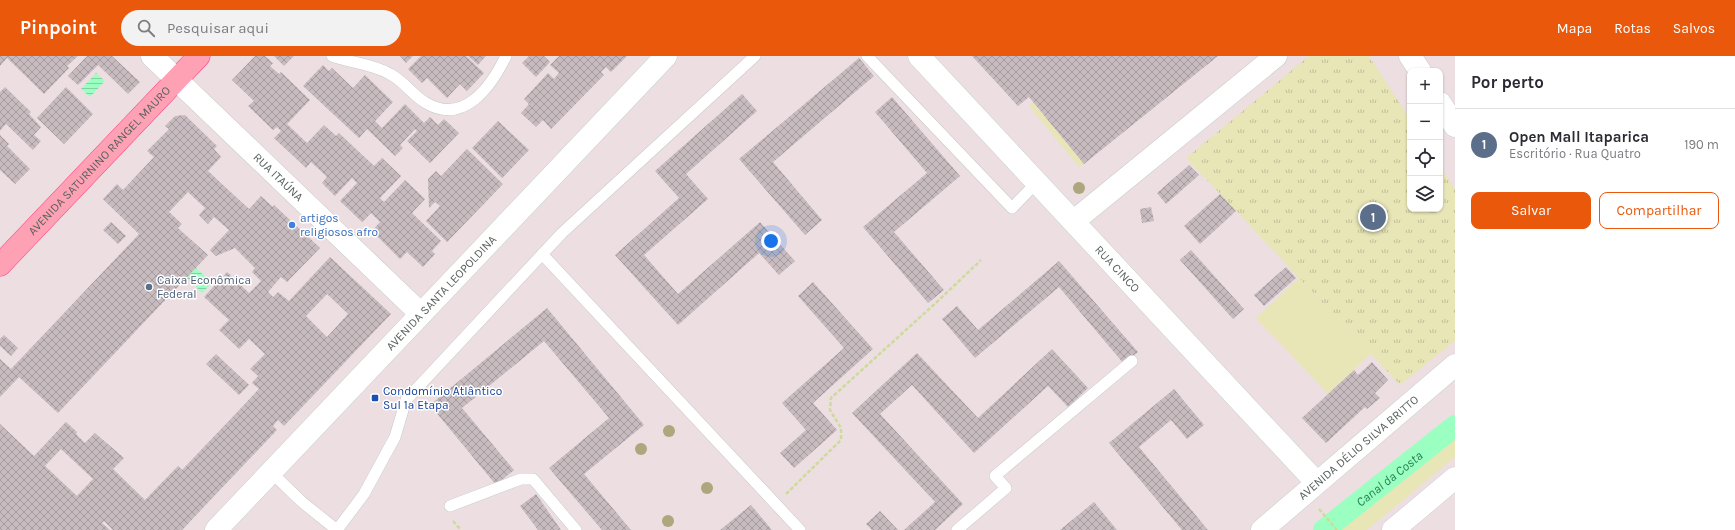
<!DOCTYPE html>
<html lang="pt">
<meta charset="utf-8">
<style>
:root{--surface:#fff;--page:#f2f2f3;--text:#2b2b33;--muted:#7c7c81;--line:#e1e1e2;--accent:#ea580c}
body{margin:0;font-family:Karla,sans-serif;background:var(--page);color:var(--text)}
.controls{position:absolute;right:12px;top:12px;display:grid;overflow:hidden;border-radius:8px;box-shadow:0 1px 3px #0004}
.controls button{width:36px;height:36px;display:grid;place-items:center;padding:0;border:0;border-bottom:1px solid var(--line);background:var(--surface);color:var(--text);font:20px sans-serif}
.you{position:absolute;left:771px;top:185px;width:14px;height:14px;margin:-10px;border:3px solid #fff;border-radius:50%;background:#1a73e8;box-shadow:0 0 0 6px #1a73e833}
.badge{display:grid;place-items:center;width:26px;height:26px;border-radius:50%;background:var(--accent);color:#fff;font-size:13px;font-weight:700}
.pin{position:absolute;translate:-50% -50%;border:2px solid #fff;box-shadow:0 1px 4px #0006}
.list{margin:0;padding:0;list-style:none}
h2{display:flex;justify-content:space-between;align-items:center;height:52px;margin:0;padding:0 16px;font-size:17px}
h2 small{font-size:13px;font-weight:400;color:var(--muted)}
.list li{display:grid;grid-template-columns:26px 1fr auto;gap:12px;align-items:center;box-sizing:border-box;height:72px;padding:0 16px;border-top:1px solid var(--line)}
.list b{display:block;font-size:15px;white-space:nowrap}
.list p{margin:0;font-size:13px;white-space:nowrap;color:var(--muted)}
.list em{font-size:13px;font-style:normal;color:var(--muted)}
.actions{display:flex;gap:8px;padding:12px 16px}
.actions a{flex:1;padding:9px 0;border:1px solid var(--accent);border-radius:8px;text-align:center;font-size:14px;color:var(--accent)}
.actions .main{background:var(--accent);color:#fff}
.icon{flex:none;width:22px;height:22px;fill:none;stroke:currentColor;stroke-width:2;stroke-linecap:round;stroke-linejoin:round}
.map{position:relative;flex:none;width:1455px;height:474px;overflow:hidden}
header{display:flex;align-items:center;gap:24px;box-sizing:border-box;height:56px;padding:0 20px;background:var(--accent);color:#fff}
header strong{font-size:19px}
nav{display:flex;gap:22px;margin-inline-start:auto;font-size:14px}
.search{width:280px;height:36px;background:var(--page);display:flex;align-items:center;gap:10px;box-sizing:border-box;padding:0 14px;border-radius:22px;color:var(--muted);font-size:15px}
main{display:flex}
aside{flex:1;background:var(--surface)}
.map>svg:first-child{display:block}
</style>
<header>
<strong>Pinpoint</strong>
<div class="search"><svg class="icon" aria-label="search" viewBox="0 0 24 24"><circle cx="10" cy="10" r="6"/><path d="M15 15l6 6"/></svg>Pesquisar aqui</div>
<nav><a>Mapa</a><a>Rotas</a><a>Salvos</a></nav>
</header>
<main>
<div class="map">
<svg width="1455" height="474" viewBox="0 0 1455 474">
<defs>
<pattern id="park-tufts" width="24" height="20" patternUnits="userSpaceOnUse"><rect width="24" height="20" fill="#e8e6b7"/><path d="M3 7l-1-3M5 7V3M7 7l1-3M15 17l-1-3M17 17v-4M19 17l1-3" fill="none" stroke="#bfbe98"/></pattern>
<pattern id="water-rules" width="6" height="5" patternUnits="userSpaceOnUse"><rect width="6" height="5" fill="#9cffc2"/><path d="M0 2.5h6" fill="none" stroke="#82d2a1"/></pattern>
<pattern id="building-cross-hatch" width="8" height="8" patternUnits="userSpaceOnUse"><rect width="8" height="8" fill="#c7bbbf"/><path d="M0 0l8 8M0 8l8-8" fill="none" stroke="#a49b9e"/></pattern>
</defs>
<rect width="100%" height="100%" fill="#eddee2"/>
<g fill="#e8e6b7">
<path d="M 1033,46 L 1084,108 L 1079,111 L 1029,50 Z"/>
<path d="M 1299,222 L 1371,298 L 1328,338 L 1256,262 Z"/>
<path d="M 1455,367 L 1455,401 L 1367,474 L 1325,474 Z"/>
</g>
<path fill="url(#park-tufts)" d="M 1309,0 L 1369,0 L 1410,63 L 1410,153 L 1440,153 L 1440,110 L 1455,133 L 1455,285 L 1400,329 L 1186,102 Z"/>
<g fill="url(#water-rules)">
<path d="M 96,17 L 105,25 L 90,41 L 81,33 Z"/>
<path d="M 196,212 L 212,227 L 202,237 L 187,222 Z"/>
</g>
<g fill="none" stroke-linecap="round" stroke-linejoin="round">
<path stroke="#9cffc2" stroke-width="22" id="s1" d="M 1324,474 L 1455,370"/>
</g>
<g fill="url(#building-cross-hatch)" fill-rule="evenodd">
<path d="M 0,0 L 78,0 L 67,10 L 69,12 L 44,38 L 7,2 L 0,10 Z"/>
<path d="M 87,0 L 112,0 L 140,26 L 128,38 L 98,9 L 78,29 L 68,20 Z"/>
<path d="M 255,0 L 265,0 L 273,7 L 270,10 L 279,18 L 281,16 L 310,44 L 287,68 L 307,87 L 324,69 L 336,80 L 339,77 L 374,110 L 382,102 L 401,120 L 380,142 L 384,146 L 405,124 L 425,143 L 412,157 L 441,185 L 432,195 L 435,198 L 423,211 L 407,196 L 400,203 L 372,175 L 380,166 L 371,157 L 362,166 L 340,145 L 357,127 L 352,122 L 335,140 L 322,127 L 327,121 L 311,106 L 306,112 L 274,82 L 281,75 L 277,71 L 273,74 L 248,50 L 254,45 L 232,24 Z"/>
<path d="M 274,0 L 294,0 L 284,10 Z"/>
<path d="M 400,0 L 413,0 L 406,7 Z"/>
<path d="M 421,0 L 466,0 L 484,17 L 467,35 L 460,28 L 447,42 L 427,22 L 422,27 L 408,13 Z"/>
<path d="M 468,0 L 486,0 L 478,9 Z"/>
<path d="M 529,0 L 544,0 L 550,6 L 536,21 L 522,7 Z"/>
<path d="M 559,0 L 627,0 L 611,16 L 606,11 L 601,16 L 604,19 L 551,73 L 543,64 L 536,71 L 521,57 L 529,48 L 524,43 L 548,17 L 554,23 L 559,17 L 550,9 Z"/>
<path d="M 972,0 L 1218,0 L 1084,108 L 1029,41 L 1018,50 Z"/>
<path d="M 859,2 L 874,20 L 773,106 L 822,164 L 805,179 L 739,103 Z"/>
<path d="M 323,9 L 329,15 L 332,12 L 353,32 L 365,19 L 393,46 L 375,65 L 382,72 L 405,48 L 424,67 L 430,61 L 438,69 L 444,63 L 459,77 L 430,107 L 407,85 L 417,75 L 415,73 L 400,89 L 403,92 L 395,100 L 367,73 L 359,82 L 303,30 Z"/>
<path d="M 5,31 L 31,56 L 29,58 L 41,71 L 34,79 L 41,85 L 33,94 L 6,68 L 0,75 L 0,36 Z"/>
<path d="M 66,31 L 93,58 L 64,88 L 37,62 Z"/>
<path d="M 742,38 L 757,55 L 686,118 L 708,143 L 644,199 L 678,238 L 760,166 L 795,205 L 779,219 L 759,197 L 678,269 L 615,199 L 679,142 L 655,115 Z"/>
<path d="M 892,41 L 960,120 L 894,176 L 944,234 L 928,247 L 863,171 L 927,117 L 875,56 Z"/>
<path d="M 185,59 L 217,90 L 214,93 L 221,101 L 208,115 L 249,153 L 261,140 L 273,151 L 274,149 L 320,192 L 287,226 L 281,221 L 268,236 L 273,241 L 278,236 L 289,245 L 330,201 L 391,258 L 284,370 L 278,364 L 273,370 L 277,374 L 182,474 L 113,474 L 104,465 L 102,467 L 110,474 L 0,474 L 0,368 L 34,400 L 66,366 L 77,376 L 76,378 L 85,387 L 95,377 L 124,402 L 113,413 L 145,444 L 178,410 L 182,414 L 259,333 L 252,327 L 258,320 L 250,313 L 265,298 L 249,283 L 239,293 L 219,274 L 229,264 L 204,241 L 227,216 L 249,237 L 261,225 L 252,216 L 255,212 L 235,192 L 216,200 L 210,194 L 229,174 L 214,161 L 208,168 L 199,159 L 205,152 L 188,136 L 169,156 L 182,168 L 178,172 L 208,199 L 58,357 L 19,321 L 0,341 L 0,303 L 11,313 L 139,178 L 103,143 L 117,128 L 123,134 L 154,101 L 147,95 L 169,73 L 165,70 L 175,60 ZM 327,238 L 348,258 L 327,281 L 306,260 ZM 61,393 L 93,423 L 77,440 L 45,410 Z"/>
<path d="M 498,65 L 529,94 L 502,122 L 472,92 Z"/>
<path d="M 0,79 L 9,88 L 7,90 L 30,113 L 15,128 L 0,114 Z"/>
<path d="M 467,93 L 503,128 L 447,186 L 426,165 L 440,150 L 435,146 L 429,152 L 428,123 L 436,115 L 441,120 Z"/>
<path d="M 1189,109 L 1199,119 L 1166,148 L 1157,137 Z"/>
<path d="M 1220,138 L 1236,155 L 1200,188 L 1184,170 Z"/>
<path d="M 1151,151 L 1154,165 L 1142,167 L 1140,153 Z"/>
<path d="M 111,166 L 126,180 L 118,188 L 103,174 Z"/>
<path d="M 1191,194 L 1244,253 L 1233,263 L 1180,204 Z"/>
<path d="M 1059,205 L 1138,296 L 1124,308 L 1059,231 L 975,302 L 942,263 L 957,250 L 978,274 Z"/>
<path d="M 1286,211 L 1296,222 L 1264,250 L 1254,239 Z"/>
<path d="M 813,226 L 873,293 L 813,347 L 837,374 L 794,412 L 780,397 L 806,374 L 782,347 L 844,292 L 798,240 Z"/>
<path d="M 547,252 L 644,369 L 584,418 L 631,474 L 602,474 L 549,412 L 609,362 L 544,285 L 462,352 L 514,414 L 496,429 L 430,349 Z"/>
<path d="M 4,279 L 18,292 L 11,300 L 0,290 L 0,283 Z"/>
<path d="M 1052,293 L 1088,332 L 1068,351 L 1048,330 L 974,397 L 912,329 L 880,358 L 963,448 L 935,474 L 904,474 L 935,446 L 852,357 L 917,297 L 978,362 Z"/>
<path d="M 216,298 L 249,329 L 239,339 L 206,308 Z"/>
<path d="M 1372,306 L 1388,324 L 1375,337 L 1380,342 L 1367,353 L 1365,351 L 1326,387 L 1302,362 L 1354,314 L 1358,319 Z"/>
<path d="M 1174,333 L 1204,369 L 1187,383 L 1171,364 L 1139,391 L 1208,474 L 1182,474 L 1109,387 Z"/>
<path d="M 536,438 L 561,474 L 538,474 L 520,450 Z"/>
<path d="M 1094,446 L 1117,474 L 1060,474 Z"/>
<path d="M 751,449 L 772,474 L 720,474 Z"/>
<path d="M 880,455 L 898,474 L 872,474 L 866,468 Z"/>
</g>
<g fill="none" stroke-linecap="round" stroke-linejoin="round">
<defs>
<g id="lane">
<path d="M 332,0 C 351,7 373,8 390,18 C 404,25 412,39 426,47 C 464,69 491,31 506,0"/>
<path d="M 867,0 L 1012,152 L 1037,126"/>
<path d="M 542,198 L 800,474"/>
<path d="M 271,416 L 302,446 L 337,474"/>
<path d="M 450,450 L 521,423 L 533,423 L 576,474"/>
<path d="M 337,474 L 364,438 L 395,381 L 406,344 L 562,177 L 755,0"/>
<path d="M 957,474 L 1006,432 L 995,420 L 1132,305"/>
</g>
<g id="street">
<path id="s2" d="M 152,0 L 421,258"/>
<path d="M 1074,165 L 1276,0"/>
</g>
<g id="secondary">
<path id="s3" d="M 919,0 L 1316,426"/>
<path d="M 1410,0 L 1420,15"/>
<path d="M 1440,47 L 1455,70"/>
<path id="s4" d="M 216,474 L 666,0"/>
<path id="s5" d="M 1262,474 L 1455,309"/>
<path d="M 1393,474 L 1455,422"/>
</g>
<g id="primary">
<path id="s6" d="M 0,209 L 199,0"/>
</g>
</defs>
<use href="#lane" stroke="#c3ccc8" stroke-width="12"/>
<use href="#street" stroke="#c3ccc8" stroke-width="23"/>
<use href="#secondary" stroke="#c8d3ce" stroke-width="23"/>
<use href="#primary" stroke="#ff4583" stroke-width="23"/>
<g stroke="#cddb99" stroke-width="2.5" stroke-dasharray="4 2" stroke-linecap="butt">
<path d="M 786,438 L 841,384 L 841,372 L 830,354 L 831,342 L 939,244 L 981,204"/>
<path d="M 1319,453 L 1337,474"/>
<path d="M 453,465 L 461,474"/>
</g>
<use href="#lane" stroke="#fff" stroke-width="11"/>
<use href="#street" stroke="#fff" stroke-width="22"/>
<use href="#secondary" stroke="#fff" stroke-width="22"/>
<use href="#primary" stroke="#ffa1b5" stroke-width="22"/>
</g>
<g fill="#aea67c">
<circle cx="1079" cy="132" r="6"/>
<circle cx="669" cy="375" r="6"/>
<circle cx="641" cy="393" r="6"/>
<circle cx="707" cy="432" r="6"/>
<circle cx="668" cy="465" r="6"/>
</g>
<circle fill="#3f7fe0" stroke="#fff" stroke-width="1.5" cx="292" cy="169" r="4"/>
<circle fill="#5c6f8a" stroke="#fff" stroke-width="1.5" cx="149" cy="231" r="4"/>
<rect fill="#1a4fb4" stroke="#fff" stroke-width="1.5" x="371" y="338" width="8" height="8" rx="2"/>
<g text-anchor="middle" stroke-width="3" stroke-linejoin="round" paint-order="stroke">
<g font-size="12" fill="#58625d" stroke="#fff">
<text dy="4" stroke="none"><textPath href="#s6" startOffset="144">AVENIDA SATURNINO RANGEL MAURO</textPath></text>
<text dy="4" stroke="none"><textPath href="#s2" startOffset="175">RUA ITAÚNA</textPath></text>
<text dy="4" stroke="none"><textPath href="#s3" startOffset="291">RUA CINCO</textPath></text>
<text dy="4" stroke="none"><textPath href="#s4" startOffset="327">AVENIDA SANTA LEOPOLDINA</textPath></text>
<text dy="4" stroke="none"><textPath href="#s5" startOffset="127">AVENIDA DÉLIO SILVA BRITTO</textPath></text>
</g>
<g font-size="12" fill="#366cbe" stroke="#fff" text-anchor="start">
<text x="300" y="166">artigos<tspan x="300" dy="14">religiosos afro</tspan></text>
</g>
<g font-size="12" fill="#4e5e75" stroke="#fff" text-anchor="start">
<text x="157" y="228">Caixa Econômica<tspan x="157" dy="14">Federal</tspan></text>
</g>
<g font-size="12" fill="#164399" stroke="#fff" text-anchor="start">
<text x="383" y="339">Condomínio Atlântico<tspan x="383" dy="14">Sul 1ª Etapa</tspan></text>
</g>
<g font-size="13" font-style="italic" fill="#258251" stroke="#fff">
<text dy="5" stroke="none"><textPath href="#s1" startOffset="83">Canal da Costa</textPath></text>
</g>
</g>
</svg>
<div class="controls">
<button>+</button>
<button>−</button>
<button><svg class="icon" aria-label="locate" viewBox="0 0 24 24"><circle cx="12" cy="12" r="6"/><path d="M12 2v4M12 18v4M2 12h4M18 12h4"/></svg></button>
<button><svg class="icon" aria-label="layers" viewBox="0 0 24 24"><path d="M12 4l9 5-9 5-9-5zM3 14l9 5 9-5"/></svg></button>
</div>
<div class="you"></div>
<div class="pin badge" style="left:1373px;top:161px;background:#5c6f8a">1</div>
</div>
<aside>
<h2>Por perto<small></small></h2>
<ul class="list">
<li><span class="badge" style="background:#5c6f8a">1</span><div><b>Open Mall Itaparica</b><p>Escritório · Rua Quatro</p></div><em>190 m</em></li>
</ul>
<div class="actions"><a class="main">Salvar</a><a>Compartilhar</a></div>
</aside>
</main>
